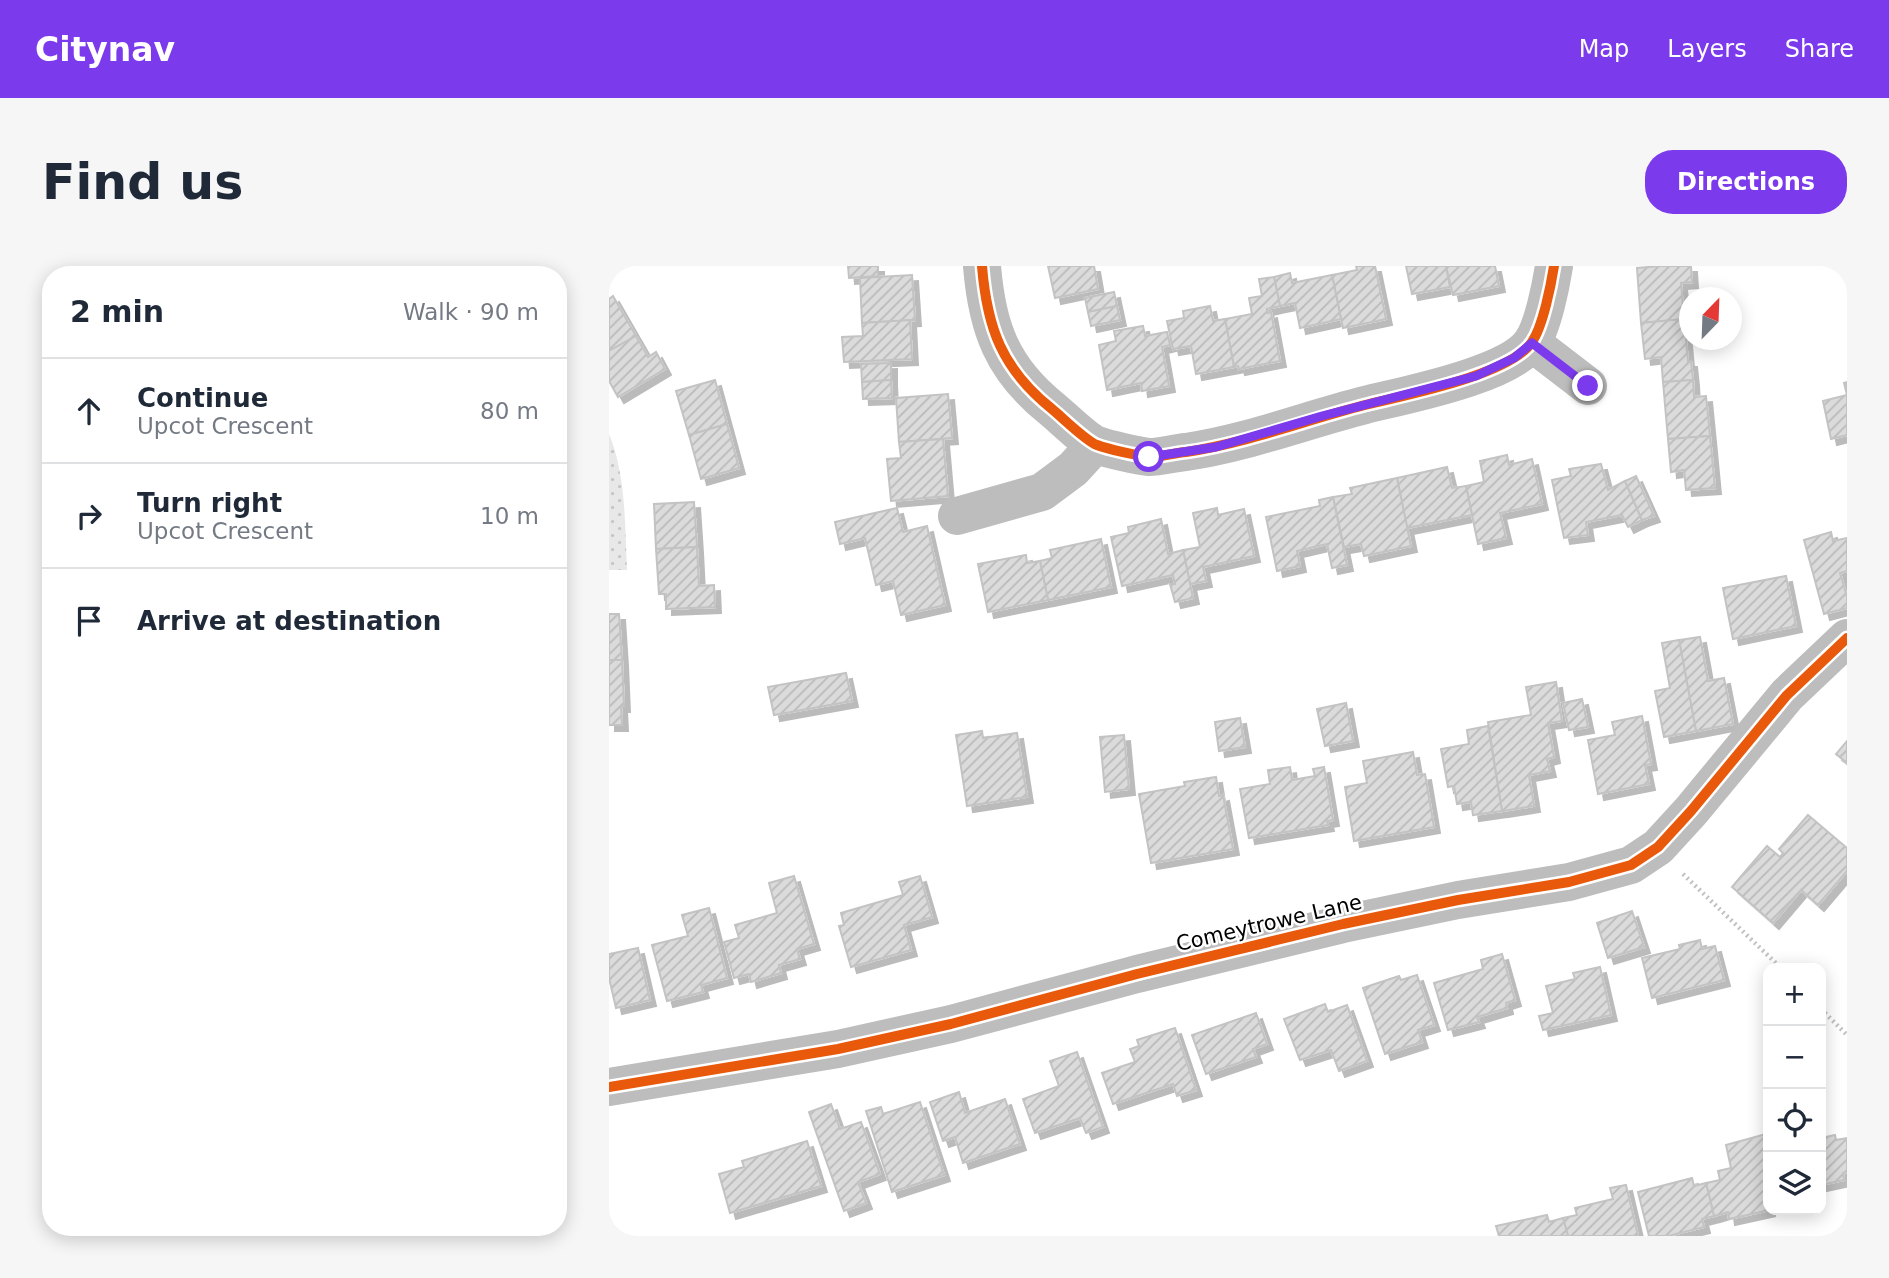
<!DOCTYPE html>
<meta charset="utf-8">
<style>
:root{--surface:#fff;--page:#f6f6f7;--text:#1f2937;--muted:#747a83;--line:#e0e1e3;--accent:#7c3aed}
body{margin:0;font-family:"DejaVu Sans",sans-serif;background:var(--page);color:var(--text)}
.controls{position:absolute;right:21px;bottom:21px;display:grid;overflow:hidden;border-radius:14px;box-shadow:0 4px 18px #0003}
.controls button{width:63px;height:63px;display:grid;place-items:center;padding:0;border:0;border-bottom:2px solid var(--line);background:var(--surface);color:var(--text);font:35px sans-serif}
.compass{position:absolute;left:1070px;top:21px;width:63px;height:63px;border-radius:50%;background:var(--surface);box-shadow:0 4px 18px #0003;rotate:23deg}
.stop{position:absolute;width:21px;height:21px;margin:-16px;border:5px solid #7c3aed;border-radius:50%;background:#fff}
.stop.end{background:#7c3aed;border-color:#fff;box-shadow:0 2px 7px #0008}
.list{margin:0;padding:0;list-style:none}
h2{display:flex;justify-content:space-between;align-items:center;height:91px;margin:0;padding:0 28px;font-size:30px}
h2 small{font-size:23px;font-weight:400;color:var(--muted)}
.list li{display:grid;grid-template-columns:46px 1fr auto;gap:21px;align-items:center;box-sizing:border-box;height:105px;padding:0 28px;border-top:2px solid var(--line)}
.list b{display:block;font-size:26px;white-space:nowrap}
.list p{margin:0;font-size:23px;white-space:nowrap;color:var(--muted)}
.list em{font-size:23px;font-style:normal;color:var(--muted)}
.icon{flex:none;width:38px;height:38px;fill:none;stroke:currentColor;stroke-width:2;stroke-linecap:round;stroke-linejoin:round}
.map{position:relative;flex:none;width:1238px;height:970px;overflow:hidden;border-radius:28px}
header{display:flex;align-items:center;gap:42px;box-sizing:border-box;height:98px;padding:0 35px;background:var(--accent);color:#fff}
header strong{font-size:33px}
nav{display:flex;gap:38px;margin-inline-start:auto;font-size:24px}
.intro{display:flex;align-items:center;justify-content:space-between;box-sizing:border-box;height:168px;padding:0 42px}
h1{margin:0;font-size:49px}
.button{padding:18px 32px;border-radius:28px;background:var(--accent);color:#fff;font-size:24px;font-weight:700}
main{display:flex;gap:42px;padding:0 42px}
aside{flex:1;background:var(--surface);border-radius:28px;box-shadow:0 4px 18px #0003}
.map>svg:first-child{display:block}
</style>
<header>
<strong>Citynav</strong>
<nav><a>Map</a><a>Layers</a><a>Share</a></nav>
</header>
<div class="intro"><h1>Find us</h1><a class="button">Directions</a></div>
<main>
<aside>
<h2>2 min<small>Walk · 90 m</small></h2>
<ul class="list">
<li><svg class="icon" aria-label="ahead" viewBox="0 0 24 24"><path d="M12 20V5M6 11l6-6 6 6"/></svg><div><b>Continue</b><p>Upcot Crescent</p></div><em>80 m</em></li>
<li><svg class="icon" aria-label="right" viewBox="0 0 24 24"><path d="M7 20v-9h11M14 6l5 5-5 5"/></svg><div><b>Turn right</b><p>Upcot Crescent</p></div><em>10 m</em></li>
<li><svg class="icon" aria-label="arrive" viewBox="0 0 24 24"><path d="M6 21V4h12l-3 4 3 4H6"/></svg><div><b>Arrive at destination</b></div></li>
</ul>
</aside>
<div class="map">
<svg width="1238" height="970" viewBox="0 0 1238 970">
<defs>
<pattern id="grass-dots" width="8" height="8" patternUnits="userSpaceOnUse" patternTransform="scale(1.75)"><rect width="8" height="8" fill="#e8e8e8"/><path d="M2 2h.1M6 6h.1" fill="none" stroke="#c5c5c5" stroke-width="1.8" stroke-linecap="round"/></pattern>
<pattern id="building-hatch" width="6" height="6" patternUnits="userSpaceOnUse" patternTransform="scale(1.75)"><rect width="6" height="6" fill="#dbdbdb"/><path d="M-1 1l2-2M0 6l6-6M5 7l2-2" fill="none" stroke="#bababa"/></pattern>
<filter id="shadow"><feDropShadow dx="6" dy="6" stdDeviation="0" flood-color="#0004"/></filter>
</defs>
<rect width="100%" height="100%" fill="#fff"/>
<path fill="url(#grass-dots)" d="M 0,168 C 17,208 16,261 18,304 L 0,304 Z"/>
<g fill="url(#building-hatch)" stroke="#c3c3c3" stroke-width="2" filter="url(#shadow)">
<path d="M 239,0 L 269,0 L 269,10 L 240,12 Z"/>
<path d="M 439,0 L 485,0 L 489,23 L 446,32 Z"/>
<path d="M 747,0 L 766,0 L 777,53 L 734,62 L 723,9 L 748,4 Z"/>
<path d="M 797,0 L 837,0 L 841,21 L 803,28 Z"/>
<path d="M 837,0 L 886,0 L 890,20 L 844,29 Z"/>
<path d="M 1052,0 L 1082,0 L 1083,16 L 1072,17 L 1075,53 L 1032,57 L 1028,2 Z"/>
<path d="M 681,7 L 683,17 L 723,9 L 732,53 L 691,62 L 686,37 L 671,40 L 665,11 Z"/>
<path d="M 303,9 L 306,54 L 253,57 L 251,12 Z"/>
<path d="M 665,11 L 671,40 L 658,43 L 659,47 L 662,46 L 671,95 L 630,103 L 629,100 L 625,101 L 616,53 L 643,48 L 640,32 L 653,30 L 650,13 Z"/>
<path d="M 505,26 L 508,40 L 479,46 L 476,32 Z"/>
<path d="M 4,30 L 27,70 L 0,85 L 0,33 Z"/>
<path d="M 508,40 L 511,54 L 482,60 L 479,46 Z"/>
<path d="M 601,40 L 604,55 L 616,53 L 625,101 L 587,108 L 582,80 L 564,83 L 558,55 L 575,52 L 574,45 Z"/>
<path d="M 1075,53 L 1079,95 L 1082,95 L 1084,114 L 1054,116 L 1052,91 L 1036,93 L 1032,57 Z"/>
<path d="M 301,54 L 303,93 L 235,96 L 233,71 L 254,70 L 253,57 Z"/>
<path d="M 534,60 L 536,70 L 558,66 L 561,79 L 553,81 L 560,120 L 533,125 L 532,117 L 498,124 L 490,79 L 507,75 L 505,65 Z"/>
<path d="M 27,70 L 39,91 L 47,86 L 56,103 L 9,131 L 0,115 L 0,85 Z"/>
<path d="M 282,97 L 282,114 L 253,116 L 252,98 Z"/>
<path d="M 106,114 L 118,158 L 80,169 L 67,125 Z"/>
<path d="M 282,114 L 283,132 L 254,133 L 253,116 Z"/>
<path d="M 1084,114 L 1085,131 L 1097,130 L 1101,170 L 1059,173 L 1054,116 Z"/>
<path d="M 1238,116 L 1238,169 L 1222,173 L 1214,135 L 1238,129 L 1235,117 Z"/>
<path d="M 339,128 L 343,172 L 290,176 L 287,132 Z"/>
<path d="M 118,158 L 130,202 L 92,213 L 80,169 Z"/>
<path d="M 1101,170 L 1106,222 L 1077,224 L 1075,204 L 1062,206 L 1059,173 Z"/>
<path d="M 334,173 L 339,230 L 282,235 L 278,193 L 292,192 L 290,176 Z"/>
<path d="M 898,189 L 900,199 L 923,193 L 933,238 L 891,247 L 897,272 L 869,278 L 857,220 L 875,216 L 871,195 Z"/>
<path d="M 992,198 L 999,224 L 1016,215 L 1033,254 L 1019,261 L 1013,249 L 977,256 L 979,269 L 955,272 L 943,214 L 962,210 L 960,203 Z"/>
<path d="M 838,201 L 843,222 L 857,220 L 863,249 L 798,262 L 788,212 Z"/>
<path d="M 1027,210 L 1045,250 L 1033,254 L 1016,215 Z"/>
<path d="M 788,212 L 802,280 L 755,290 L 752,278 L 735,281 L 724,231 L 743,228 L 741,222 Z"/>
<path d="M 724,231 L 738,299 L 723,302 L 718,278 L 688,285 L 691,300 L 668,305 L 657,251 L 711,240 L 710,234 Z"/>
<path d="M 85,236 L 88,281 L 47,283 L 45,238 Z"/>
<path d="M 288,242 L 294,266 L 318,260 L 336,339 L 292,349 L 284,315 L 267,319 L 256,272 L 231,278 L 226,256 Z"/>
<path d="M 608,242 L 609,249 L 635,243 L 645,290 L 594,301 L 597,315 L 581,318 L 574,284 L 591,281 L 584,247 Z"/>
<path d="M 552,253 L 559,288 L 574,284 L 584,332 L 566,336 L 561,318 L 566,318 L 564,309 L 513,320 L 502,271 L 520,267 L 519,261 Z"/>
<path d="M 1222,266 L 1224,275 L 1238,272 L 1238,305 L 1231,307 L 1238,331 L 1238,342 L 1215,348 L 1195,274 Z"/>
<path d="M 492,273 L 502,321 L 439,334 L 431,295 L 443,292 L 441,284 Z"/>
<path d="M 88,281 L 90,320 L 105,319 L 106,341 L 57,343 L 57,328 L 50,328 L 47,283 Z"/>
<path d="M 417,289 L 418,297 L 431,295 L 439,334 L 379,346 L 369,298 Z"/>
<path d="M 1177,310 L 1187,360 L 1124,373 L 1114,322 Z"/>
<path d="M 0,348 L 10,348 L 13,394 L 0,394 Z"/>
<path d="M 1091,371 L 1099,415 L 1115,412 L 1124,458 L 1087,465 L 1070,374 Z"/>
<path d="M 1070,374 L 1087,465 L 1055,471 L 1046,425 L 1061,422 L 1053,377 Z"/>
<path d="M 0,394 L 13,394 L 15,440 L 12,440 L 13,459 L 0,459 Z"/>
<path d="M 237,407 L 243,435 L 165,449 L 159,421 Z"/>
<path d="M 947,416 L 953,455 L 939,457 L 945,491 L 938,493 L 941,505 L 920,509 L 925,540 L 893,545 L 879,456 L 922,449 L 917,421 Z"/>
<path d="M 973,433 L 979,461 L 960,464 L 954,437 Z"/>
<path d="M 737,437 L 744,475 L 716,480 L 708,443 Z"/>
<path d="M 1033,450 L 1042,498 L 1036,499 L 1040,518 L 989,528 L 979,474 L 1006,469 L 1003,456 Z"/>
<path d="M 631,452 L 636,481 L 610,485 L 606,456 Z"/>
<path d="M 879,460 L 893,545 L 864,549 L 862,536 L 848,538 L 845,520 L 839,521 L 832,483 L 860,478 L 858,464 Z"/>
<path d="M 373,465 L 374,472 L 408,467 L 418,531 L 358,540 L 347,469 Z"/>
<path d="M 515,469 L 520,523 L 496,526 L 491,471 Z"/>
<path d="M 1238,475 L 1238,497 L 1227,488 Z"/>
<path d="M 804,486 L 808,509 L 816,508 L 825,561 L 745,575 L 736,521 L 758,517 L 754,495 Z"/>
<path d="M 681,501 L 683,514 L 706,510 L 704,503 L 715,501 L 724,554 L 718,555 L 719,559 L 640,572 L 631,523 L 661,518 L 659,504 Z"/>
<path d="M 607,511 L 610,530 L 614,529 L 624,583 L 542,597 L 530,528 L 576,520 L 575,516 Z"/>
<path d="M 1199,549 L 1238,582 L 1238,605 L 1209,639 L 1192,624 L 1164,657 L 1123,621 L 1158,580 L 1171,591 L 1174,587 L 1170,583 Z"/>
<path d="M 185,610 L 205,678 L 188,683 L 191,693 L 170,699 L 172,707 L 142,716 L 140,708 L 125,712 L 115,676 L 130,672 L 126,659 L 168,647 L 160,617 Z"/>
<path d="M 311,610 L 323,651 L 295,659 L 302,684 L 242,701 L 230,660 L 235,659 L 232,647 L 294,629 L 290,616 Z"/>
<path d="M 100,642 L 118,712 L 92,719 L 94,726 L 58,735 L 43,679 L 79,670 L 73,649 Z"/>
<path d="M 1023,645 L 1035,681 L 999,692 L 988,657 Z"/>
<path d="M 1091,674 L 1093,683 L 1106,680 L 1115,714 L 1043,732 L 1033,692 L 1071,683 L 1070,679 Z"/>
<path d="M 29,682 L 41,734 L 7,742 L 0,712 L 0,688 Z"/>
<path d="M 893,688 L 906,734 L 897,737 L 898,742 L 868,751 L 870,756 L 839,764 L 825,717 L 874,703 L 872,694 Z"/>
<path d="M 991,701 L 1002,749 L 934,764 L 930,750 L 944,747 L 937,720 L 966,713 L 964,707 Z"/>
<path d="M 808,709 L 825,759 L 809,764 L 813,776 L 776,788 L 754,722 L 790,710 L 792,714 Z"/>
<path d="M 716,738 L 719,746 L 738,739 L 758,795 L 730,805 L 722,784 L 691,794 L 675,753 Z"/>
<path d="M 647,747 L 658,778 L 644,783 L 647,791 L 597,808 L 583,769 Z"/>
<path d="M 566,762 L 587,824 L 568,830 L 564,818 L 504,838 L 493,807 L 526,796 L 521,783 L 530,780 L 528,774 Z"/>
<path d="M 468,786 L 494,861 L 477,867 L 471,852 L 426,867 L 414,833 L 450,820 L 441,795 Z"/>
<path d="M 350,826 L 356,847 L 396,833 L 411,878 L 354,897 L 346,871 L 334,875 L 321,836 Z"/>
<path d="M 311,836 L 335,909 L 283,926 L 257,845 L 272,841 L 274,848 Z"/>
<path d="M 222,838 L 231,863 L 252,856 L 271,908 L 249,916 L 257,937 L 235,945 L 200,846 Z"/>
<path d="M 1157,868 L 1159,879 L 1159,944 L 1161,944 L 1120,953 L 1119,946 L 1105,950 L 1097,917 L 1111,914 L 1109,905 L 1122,902 L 1117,879 Z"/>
<path d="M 1226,869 L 1227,874 L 1238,872 L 1238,906 L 1234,907 L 1235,914 L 1212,919 L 1212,872 Z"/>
<path d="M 198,875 L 212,920 L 121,947 L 110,908 L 135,901 L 133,895 Z"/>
<path d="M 1083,912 L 1085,920 L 1097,917 L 1105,950 L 1093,953 L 1095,961 L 1059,970 L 1040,970 L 1029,926 Z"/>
<path d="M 1017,919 L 1029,970 L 959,970 L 954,952 L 968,949 L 966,942 L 1004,933 L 1001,922 Z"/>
<path d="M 938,949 L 940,956 L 954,952 L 959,970 L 890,970 L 887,960 Z"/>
</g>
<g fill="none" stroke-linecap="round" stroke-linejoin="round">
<g stroke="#c2c2c2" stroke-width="4.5" stroke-dasharray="2 3.5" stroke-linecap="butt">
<path d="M 1074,608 L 1172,702"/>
<path d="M 1212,743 L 1238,769"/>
</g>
<g stroke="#bdbdbd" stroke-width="38">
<path d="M 373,0 C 378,62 393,103 443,143 C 454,152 477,175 488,179 C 498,183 530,190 540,191 C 552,191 565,187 577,186 C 638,177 697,154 756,139 C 796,129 901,109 923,76 C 934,60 942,19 945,0"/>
<path d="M 923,77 L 979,120"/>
<path d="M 348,250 L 433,226 L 464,203 L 486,179"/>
<path d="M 0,821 L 229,783 L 342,758 L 528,708 L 734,658 L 849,634 L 960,616 L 1022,599 L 1049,581 L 1082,545 L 1178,429 L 1238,372"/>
</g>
<defs>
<g id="cycleway">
<path d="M 373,0 C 378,62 393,103 443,143 C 454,152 477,175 488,179 C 498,183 530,190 540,191 C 552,191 565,187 577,186 C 638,177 697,154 756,139 C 796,129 901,109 923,76 C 934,60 942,19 945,0"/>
<path d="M 0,821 L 229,783 L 342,758 L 528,708 L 734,658 L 849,634 L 960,616 L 1022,599 L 1049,581 L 1082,545 L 1178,429 L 1238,372"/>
</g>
</defs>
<use href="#cycleway" stroke="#fff" stroke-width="15"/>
<use href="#cycleway" stroke="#e8590c" stroke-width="10"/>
</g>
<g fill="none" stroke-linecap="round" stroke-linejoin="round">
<path stroke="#7c3aed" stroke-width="9" d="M 540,191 L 607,181 L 713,150 L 867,110 L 905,92 L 923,77 L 979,120"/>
</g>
<g text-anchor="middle" stroke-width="5" stroke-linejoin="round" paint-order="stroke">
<g font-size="21" fill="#000" stroke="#fff">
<text transform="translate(660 657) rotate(-13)" y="7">Comeytrowe Lane</text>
</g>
</g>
</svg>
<div class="controls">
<button>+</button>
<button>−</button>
<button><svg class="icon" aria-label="locate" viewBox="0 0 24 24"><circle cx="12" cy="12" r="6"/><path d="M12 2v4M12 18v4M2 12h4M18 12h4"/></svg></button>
<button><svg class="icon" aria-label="layers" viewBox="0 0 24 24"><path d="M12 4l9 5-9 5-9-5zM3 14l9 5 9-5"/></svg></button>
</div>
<svg class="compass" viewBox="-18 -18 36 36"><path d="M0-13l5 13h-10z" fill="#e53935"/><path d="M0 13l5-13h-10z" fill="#747a83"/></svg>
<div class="stop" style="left:540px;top:191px"></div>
<div class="stop end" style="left:979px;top:120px"></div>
</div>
</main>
